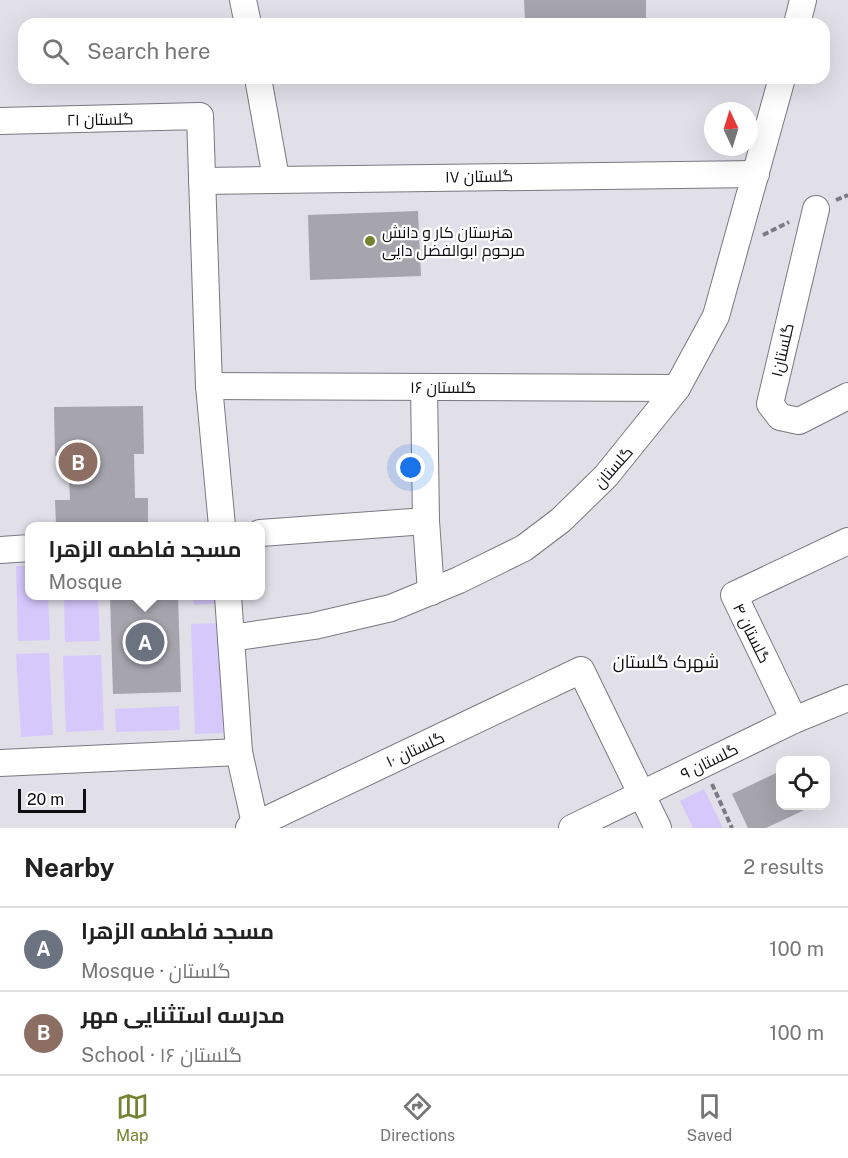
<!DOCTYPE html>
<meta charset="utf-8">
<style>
:root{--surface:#fff;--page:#f6f6f6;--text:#222;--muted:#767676;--line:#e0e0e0;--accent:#758230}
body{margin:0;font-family:"Public Sans",Cairo,sans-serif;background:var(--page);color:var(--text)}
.controls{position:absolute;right:18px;bottom:18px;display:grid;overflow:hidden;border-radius:12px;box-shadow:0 6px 24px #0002}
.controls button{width:54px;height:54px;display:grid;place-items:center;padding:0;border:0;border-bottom:2px solid var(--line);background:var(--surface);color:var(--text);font:30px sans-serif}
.compass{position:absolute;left:704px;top:102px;width:54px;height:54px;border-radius:50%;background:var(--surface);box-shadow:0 6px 24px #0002;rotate:356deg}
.scale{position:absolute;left:18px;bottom:15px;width:68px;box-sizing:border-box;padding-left:6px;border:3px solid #0e0d10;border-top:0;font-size:16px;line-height:21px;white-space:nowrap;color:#0e0d10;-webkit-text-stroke:4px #fff;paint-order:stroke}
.you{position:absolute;left:411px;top:468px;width:21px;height:21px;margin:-15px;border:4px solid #fff;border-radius:50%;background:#1a73e8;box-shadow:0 0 0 9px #1a73e833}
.badge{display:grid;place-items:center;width:39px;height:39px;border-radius:50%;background:var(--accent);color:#fff;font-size:20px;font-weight:700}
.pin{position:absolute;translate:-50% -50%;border:3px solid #fff;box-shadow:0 2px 6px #0006}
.popup{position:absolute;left:25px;top:522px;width:240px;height:78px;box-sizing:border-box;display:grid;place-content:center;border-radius:12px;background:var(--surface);filter:drop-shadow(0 2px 4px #0005);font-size:20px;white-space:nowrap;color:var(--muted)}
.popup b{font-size:22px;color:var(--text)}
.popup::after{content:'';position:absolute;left:50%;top:100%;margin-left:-12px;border:12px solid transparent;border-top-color:var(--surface)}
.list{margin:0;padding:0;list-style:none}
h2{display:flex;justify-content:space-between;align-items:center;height:78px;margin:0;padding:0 24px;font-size:26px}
h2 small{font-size:20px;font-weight:400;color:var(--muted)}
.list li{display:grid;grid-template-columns:39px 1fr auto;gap:18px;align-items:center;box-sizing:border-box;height:84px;padding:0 24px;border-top:2px solid var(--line)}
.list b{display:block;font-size:22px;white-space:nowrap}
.list p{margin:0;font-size:20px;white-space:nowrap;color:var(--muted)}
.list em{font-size:20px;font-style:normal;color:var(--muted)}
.icon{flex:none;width:33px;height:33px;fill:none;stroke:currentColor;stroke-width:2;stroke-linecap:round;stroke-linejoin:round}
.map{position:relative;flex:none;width:848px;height:828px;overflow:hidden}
.search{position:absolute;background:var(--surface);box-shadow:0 6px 24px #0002;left:18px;right:18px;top:18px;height:66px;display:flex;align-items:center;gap:15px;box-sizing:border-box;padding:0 21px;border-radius:18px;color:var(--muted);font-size:22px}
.sheet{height:246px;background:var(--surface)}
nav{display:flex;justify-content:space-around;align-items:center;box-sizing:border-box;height:84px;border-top:2px solid var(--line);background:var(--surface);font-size:16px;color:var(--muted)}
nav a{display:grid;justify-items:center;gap:3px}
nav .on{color:var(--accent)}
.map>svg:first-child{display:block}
</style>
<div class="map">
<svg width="848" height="828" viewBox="0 0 848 828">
<rect width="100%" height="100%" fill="#e1dfe8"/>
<g fill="#d7c8fc">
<path d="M 16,566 L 29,566 L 30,596 L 48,596 L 50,640 L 18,641 Z"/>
<path d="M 64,596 L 98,596 L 100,641 L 65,642 Z"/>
<path d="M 193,596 L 221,596 L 221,603 L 194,605 Z"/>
<path d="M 220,623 L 223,733 L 195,734 L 191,624 Z"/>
<path d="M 49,653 L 53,735 L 21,737 L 16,654 Z"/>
<path d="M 101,655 L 104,730 L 66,732 L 63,656 Z"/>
<path d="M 179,706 L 180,730 L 116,732 L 115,709 Z"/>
<path d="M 704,789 L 723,828 L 693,828 L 680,801 Z"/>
</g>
<g fill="#a6a4ac">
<path d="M 524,0 L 646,0 L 646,24 L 534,24 L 533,19 L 525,20 Z"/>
<path d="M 418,211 L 421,276 L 310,280 L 308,215 Z"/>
<path d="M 143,406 L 144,454 L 134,454 L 135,498 L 148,498 L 148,524 L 56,524 L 55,500 L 70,500 L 68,455 L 55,456 L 54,407 Z"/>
<path d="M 110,596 L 178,596 L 181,692 L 113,694 Z"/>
<path d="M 780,771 L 780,806 L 813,806 L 766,828 L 748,828 L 732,794 Z"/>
</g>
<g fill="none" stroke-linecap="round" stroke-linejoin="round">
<defs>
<g id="minor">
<path d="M 243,0 L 248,24"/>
<path d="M 797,24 L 803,0"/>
<path d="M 258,78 L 276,178"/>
<path d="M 0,121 L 200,116 L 209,386 L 222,526"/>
<path d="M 202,181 L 756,174"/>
<path d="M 816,209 L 770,404 L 780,417 L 799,421 L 848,396"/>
<path d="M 209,386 L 677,388"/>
<path d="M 424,387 L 426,521 L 431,592"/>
<path d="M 260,533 L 426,521"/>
<path d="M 0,550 L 30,548"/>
<path d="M 228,596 L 239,752 L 256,828"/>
<path d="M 231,638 L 314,626 L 391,608 L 459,580 L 524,548 L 561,520 L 606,476 L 677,388 L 716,316 L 782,78"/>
<path d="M 794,720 L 734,595 L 848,541"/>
<path d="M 0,763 L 239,752"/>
<path d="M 249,828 L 581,670 L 658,828"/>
<path d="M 572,828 L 794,720 L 848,698"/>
</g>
</defs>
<use href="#minor" stroke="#7a7880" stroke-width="28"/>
<g stroke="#7b7a80" stroke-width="4" stroke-dasharray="6 3" stroke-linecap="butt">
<path d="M 836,200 L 848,195"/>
<path d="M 763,235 L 789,222"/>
<path d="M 712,784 L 732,828"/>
</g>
<use href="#minor" stroke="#fff" stroke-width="26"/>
</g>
<circle fill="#758230" stroke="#fff" stroke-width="2" cx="370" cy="241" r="6"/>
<g text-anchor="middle" stroke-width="4.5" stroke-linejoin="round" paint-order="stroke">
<g font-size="16" fill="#0e0d10" stroke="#fff">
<text transform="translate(100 119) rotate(-1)" y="6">گلستان ۲۱</text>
<text transform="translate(479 176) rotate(-1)" y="6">گلستان ۱۷</text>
<text transform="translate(782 350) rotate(-77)" y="6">گلستان۱</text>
<text x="443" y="393">گلستان ۱۶</text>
<text transform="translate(613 467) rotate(-48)" y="6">گلستان</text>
<text transform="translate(752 633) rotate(64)" y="6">گلستان ۴</text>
<text transform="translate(415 749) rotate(-25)" y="6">گلستان ۱۰</text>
<text transform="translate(709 761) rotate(-26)" y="6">گلستان ۹</text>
</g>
<g font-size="16" fill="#0e0d10" stroke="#fff" text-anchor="start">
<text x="382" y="238">هنرستان کار و دانش<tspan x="382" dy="18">مرحوم ابوالفضل دایی</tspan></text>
</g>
<g font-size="18" fill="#0e0d10" stroke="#fff">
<text x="666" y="668">شهرک گلستان</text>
</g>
</g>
</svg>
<div class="controls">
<button><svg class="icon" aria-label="locate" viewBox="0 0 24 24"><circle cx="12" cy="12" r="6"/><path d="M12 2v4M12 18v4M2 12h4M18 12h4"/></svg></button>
</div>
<svg class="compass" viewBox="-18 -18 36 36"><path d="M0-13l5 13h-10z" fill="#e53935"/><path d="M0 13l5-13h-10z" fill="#767676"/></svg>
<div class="scale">20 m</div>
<div class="you"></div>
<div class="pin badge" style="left:145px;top:642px;background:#6b7280">A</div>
<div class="popup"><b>مسجد فاطمه الزهرا</b>Mosque</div>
<div class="pin badge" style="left:78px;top:462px;background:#8d6e63">B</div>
<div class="search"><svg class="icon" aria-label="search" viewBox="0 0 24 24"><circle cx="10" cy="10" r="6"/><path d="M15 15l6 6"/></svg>Search here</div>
</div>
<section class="sheet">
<h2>Nearby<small>2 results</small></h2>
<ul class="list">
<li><span class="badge" style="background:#6b7280">A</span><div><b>مسجد فاطمه الزهرا</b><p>Mosque · گلستان</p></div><em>100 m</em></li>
<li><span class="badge" style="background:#8d6e63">B</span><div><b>مدرسه استثنایی مهر</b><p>School · گلستان ۱۶</p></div><em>100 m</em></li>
</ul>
</section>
<nav>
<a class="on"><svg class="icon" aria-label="map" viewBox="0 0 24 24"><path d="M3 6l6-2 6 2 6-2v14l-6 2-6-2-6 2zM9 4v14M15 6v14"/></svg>Map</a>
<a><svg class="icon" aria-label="directions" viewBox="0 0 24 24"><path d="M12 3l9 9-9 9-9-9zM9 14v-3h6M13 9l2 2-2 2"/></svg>Directions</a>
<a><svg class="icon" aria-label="saved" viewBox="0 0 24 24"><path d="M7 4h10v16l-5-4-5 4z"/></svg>Saved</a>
</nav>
